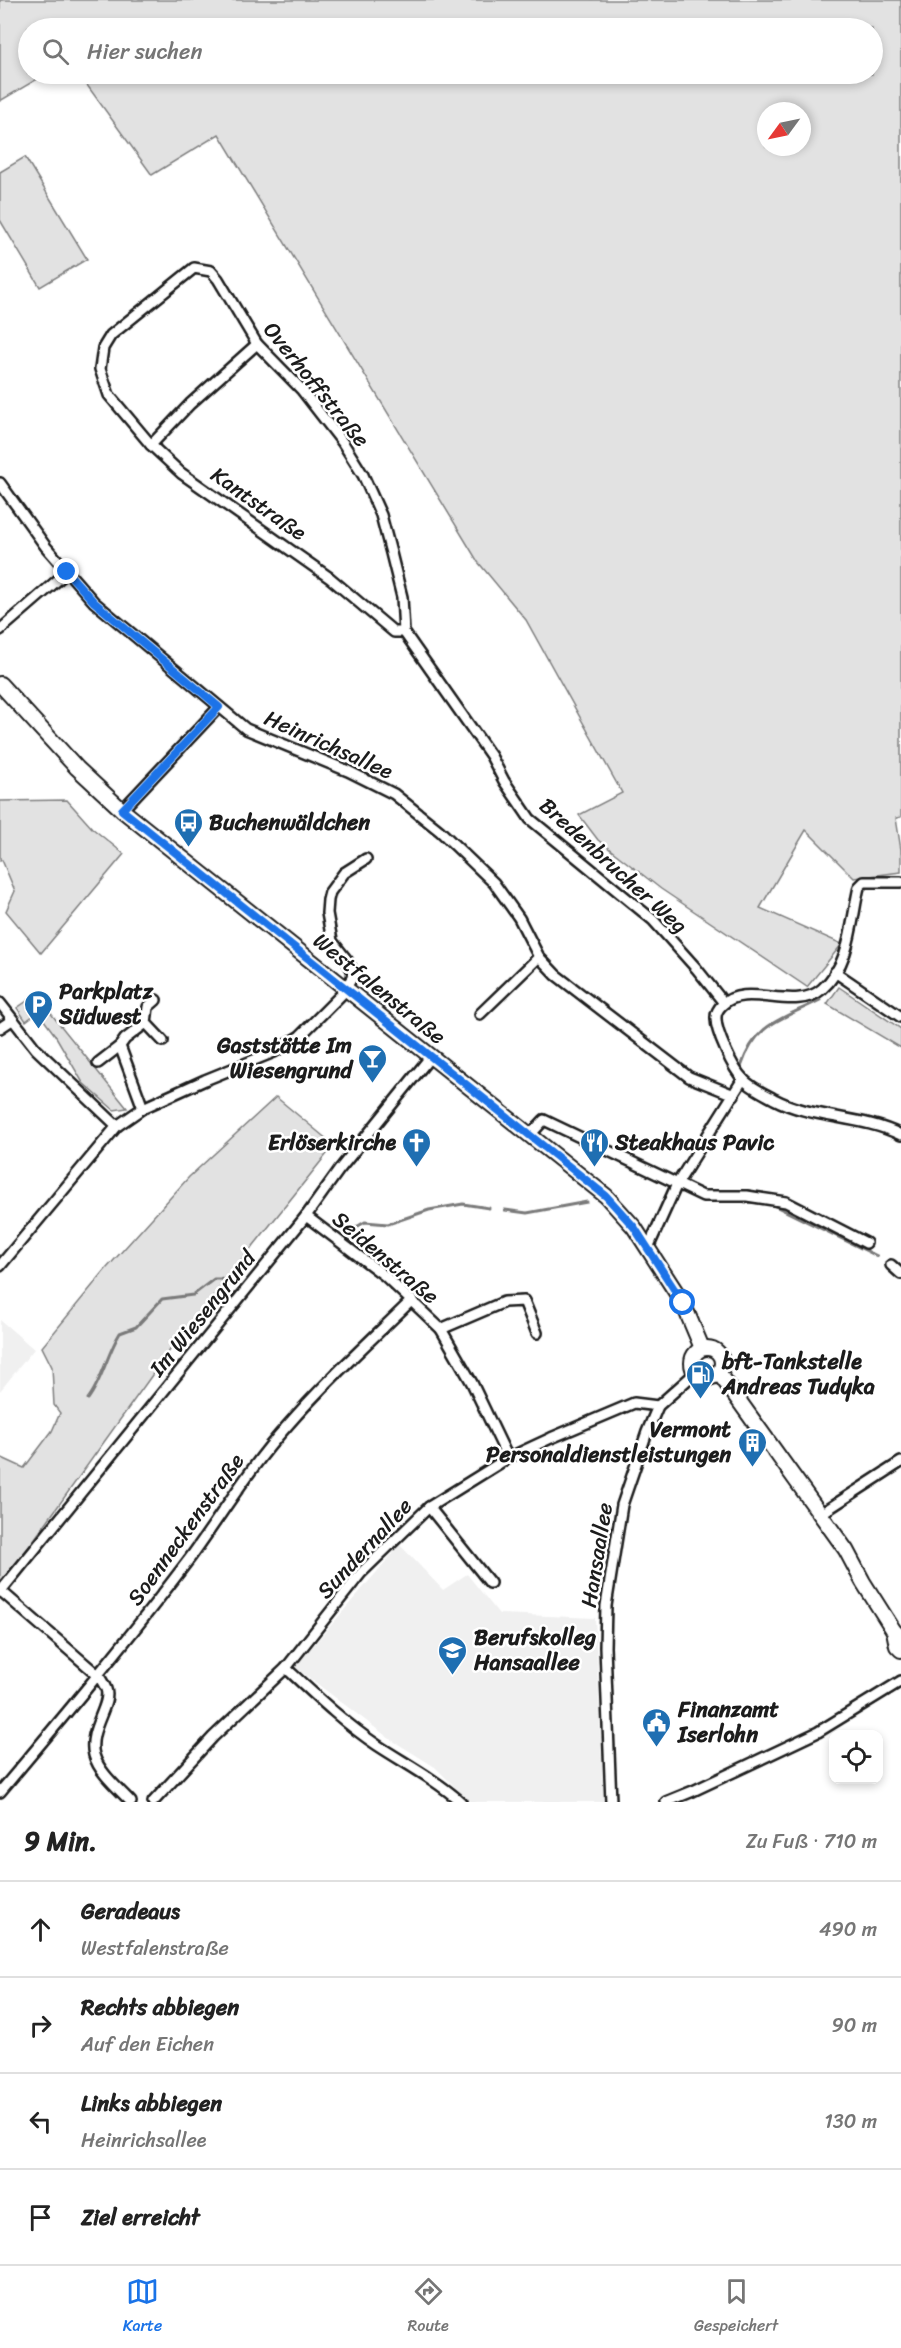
<!DOCTYPE html>
<html lang="de">
<meta charset="utf-8">
<style>
:root{--surface:#fff;--page:#f6f6f6;--text:#222;--muted:#767676;--line:#e0e0e0;--accent:#1a73e8}
body{margin:0;font-family:Sriracha,sans-serif;background:var(--page);color:var(--text)}
.controls{position:absolute;right:18px;bottom:18px;display:grid;overflow:hidden;border-radius:12px;box-shadow:0 3px 9px #0003}
.controls button{width:54px;height:54px;display:grid;place-items:center;padding:0;border:0;border-bottom:2px solid var(--line);background:var(--surface);color:var(--text);font:30px sans-serif}
.compass{position:absolute;left:757px;top:102px;width:54px;height:54px;border-radius:50%;background:var(--surface);box-shadow:0 3px 9px #0003;rotate:237deg}
.stop{position:absolute;width:18px;height:18px;margin:-14px;border:4px solid #1a73e8;border-radius:50%;background:#fff}
.stop.end{background:#1a73e8;border-color:#fff;box-shadow:0 2px 6px #0008}
.list{margin:0;padding:0;list-style:none}
h2{display:flex;justify-content:space-between;align-items:center;height:78px;margin:0;padding:0 24px;font-size:26px}
h2 small{font-size:20px;font-weight:400;color:var(--muted)}
.list li{display:grid;grid-template-columns:39px 1fr auto;gap:18px;align-items:center;box-sizing:border-box;height:96px;padding:0 24px;border-top:2px solid var(--line)}
.list b{display:block;font-size:22px;white-space:nowrap}
.list p{margin:0;font-size:20px;white-space:nowrap;color:var(--muted)}
.list em{font-size:20px;font-style:normal;color:var(--muted)}
.icon{flex:none;width:33px;height:33px;fill:none;stroke:currentColor;stroke-width:2;stroke-linecap:round;stroke-linejoin:round}
.map{position:relative;flex:none;width:901px;height:1802px;overflow:hidden}
.search{position:absolute;background:var(--surface);box-shadow:0 3px 9px #0003;left:18px;right:18px;top:18px;height:66px;display:flex;align-items:center;gap:15px;box-sizing:border-box;padding:0 21px;border-radius:33px;color:var(--muted);font-size:22px}
.sheet{height:462px;background:var(--surface)}
nav{display:flex;justify-content:space-around;align-items:center;box-sizing:border-box;height:84px;border-top:2px solid var(--line);background:var(--surface);font-size:16px;color:var(--muted)}
nav a{display:grid;justify-items:center;gap:3px}
nav .on{color:var(--accent)}
.map>svg:first-child{display:block}
</style>
<div class="map">
<svg width="901" height="1802" viewBox="0 0 901 1802">
<rect width="100%" height="100%" fill="#fff"/>
<filter id="ink" filterUnits="userSpaceOnUse"><feTurbulence type="fractalNoise" baseFrequency=".0167" numOctaves="2"/><feDisplacementMap in="SourceGraphic" scale="12" xChannelSelector="R" yChannelSelector="G"/><feConvolveMatrix kernelMatrix="1 2 1 2 8 2 1 2 1" color-interpolation-filters="sRGB"/></filter>
<g filter="url(#ink)">
<g fill="#f0f0f0">
<path d="M 0,1320 L 34,1349 L 0,1391 Z"/>
<path d="M 400,1545 L 443,1590 L 467,1574 L 499,1614 L 595,1618 L 604,1802 L 470,1802 L 435,1767 L 390,1739 L 295,1667 Z"/>
</g>
<g fill="#e2e2e2" stroke="#7f7f7f" stroke-width="1.5" fill-rule="evenodd">
<path d="M 0,0 L 901,0 L 901,817 L 896,818 L 901,850 L 901,872 L 854,878 L 806,830 L 760,908 L 842,944 L 807,987 L 661,889 L 598,840 L 579,815 L 622,793 L 526,620 L 478,562 L 219,134 L 152,175 L 79,74 L 872,74 L 872,28 L 28,28 L 28,74 L 46,74 L 0,101 ZM 766,111 L 802,111 L 802,147 L 766,147 Z"/>
<path d="M 25,157 L 87,259 L 40,287 L 0,220 L 0,172 Z"/>
<path d="M 67,800 L 92,828 L 124,854 L 41,953 L 6,911 L 15,891 L 2,860 L 0,861 L 0,801 Z"/>
<path d="M 839,987 L 901,1029 L 901,1048 L 827,1004 Z"/>
<path d="M 36,995 L 127,1108 L 114,1110 L 83,1083 L 55,1035 L 38,1012 L 26,1021 L 17,1008 Z"/>
<path d="M 276,1097 L 334,1145 L 170,1350 L 0,1587 L 0,1457 L 24,1468 L 52,1431 L 60,1413 L 54,1405 L 52,1367 L 42,1347 L 106,1269 L 189,1177 Z"/>
</g>
<g fill="none" stroke-linecap="round" stroke-linejoin="round">
<g stroke="#7a7a7a" stroke-width="3">
<path d="M 741,1067 C 756,1022 781,1020 820,1000"/>
<path d="M 745,1202 L 764,1203"/>
<path d="M 771,1204 L 877,1256"/>
<path d="M 505,1210 L 527,1213 L 587,1202"/>
<path d="M 342,1229 L 353,1229 L 365,1222 L 388,1224 L 429,1210 L 463,1204 L 489,1208"/>
<path d="M 88,1399 C 102,1381 107,1354 120,1333 L 136,1327 L 162,1299 L 193,1295 L 214,1279 L 221,1279 L 231,1285"/>
</g>
<defs>
<g id="street">
<path d="M 151,445 L 190,404 L 257,344"/>
<path d="M 0,483 L 46,547 L 94,602 L 246,729 L 348,771 L 394,794 L 440,831 L 494,883 L 519,918 L 539,957 L 556,975 L 689,1077 L 734,1095"/>
<path d="M 0,630 L 67,572"/>
<path d="M 404,632 L 394,632 L 330,578 L 181,473 L 151,445 L 109,395 L 100,369 L 103,348 L 111,335 L 194,268 L 211,271 L 218,279 L 257,344 L 301,389 L 343,443 L 363,475 L 381,515 L 391,553 L 402,597 L 404,632 L 491,756 L 504,781 L 530,819 L 653,920 L 696,968 L 724,1003"/>
<path d="M 122,810 L 219,707"/>
<path d="M 901,882 L 864,882 L 859,887 C 851,921 851,964 822,989 C 795,1013 746,981 722,1005 C 718,1009 716,1013 716,1017 C 715,1031 733,1069 743,1079 C 750,1087 765,1094 774,1099 C 812,1119 861,1115 901,1135"/>
<path d="M 835,972 L 901,1017"/>
<path d="M 0,1003 L 36,1049 L 117,1126"/>
<path d="M 480,1014 L 539,957"/>
<path d="M 146,1023 L 148,1007 L 156,1000"/>
<path d="M 0,1028 L 12,1020"/>
<path d="M 98,1063 L 120,1046"/>
<path d="M 143,1108 L 120,1046 L 125,1039 L 146,1023 L 163,1041"/>
<path d="M 530,1135 L 544,1120 L 703,1196 L 747,1196 L 786,1202 L 866,1243"/>
<path d="M 306,1216 L 385,1276 L 441,1329 L 472,1383 L 508,1458"/>
<path d="M 648,1248 L 677,1184 L 743,1079"/>
<path d="M 891,1265 L 901,1274"/>
<path d="M 0,1266 L 117,1126 L 143,1108 L 205,1080 L 274,1052 L 300,1036 L 341,995 L 352,978 L 353,972 L 347,960 L 332,941 L 327,913 L 328,900 L 330,892 L 344,873 L 366,859"/>
<path d="M 441,1329 L 504,1302 L 524,1301 L 537,1333"/>
<path d="M 429,1507 L 490,1583"/>
<path d="M 819,1515 L 901,1462"/>
<path d="M 1,1591 L 99,1676 C 101,1680 104,1684 106,1689 C 112,1705 87,1730 94,1755 C 99,1773 119,1789 131,1802"/>
<path d="M 0,1592 L 306,1216 L 339,1170 L 431,1056"/>
<path d="M 286,1668 C 315,1695 344,1723 377,1745 C 406,1764 435,1779 461,1802"/>
<path d="M 0,1792 C 65,1715 129,1639 190,1558 C 222,1514 250,1467 287,1426 C 326,1381 370,1341 412,1300"/>
<path d="M 153,1802 L 213,1737 L 286,1668 L 361,1573 L 429,1507 L 508,1458 L 551,1438 L 634,1403 L 658,1406"/>
<path d="M 611,1802 L 605,1647 L 606,1606 L 622,1505 L 647,1432 L 658,1406 L 695,1373"/>
<path d="M 666,1802 L 693,1791 L 818,1732 L 901,1681"/>
</g>
<g id="secondary">
<path d="M 0,684 L 77,768 L 122,810 L 606,1196 L 634,1227 L 683,1303 L 702,1348"/>
<circle cx="707" cy="1363" r="15"/>
<path d="M 719,1373 L 846,1550 L 863,1582 L 894,1631 L 901,1637"/>
<path d="M 894,1631 L 897,1646 L 901,1650"/>
</g>
</defs>
<use href="#street" stroke="#1c1c1c" stroke-width="14"/>
<use href="#secondary" stroke="#1c1c1c" stroke-width="18"/>
<use href="#street" stroke="#fff" stroke-width="9"/>
<use href="#secondary" stroke="#fff" stroke-width="14"/>
</g>
</g>
<g fill="none" stroke-linecap="round" stroke-linejoin="round" filter="url(#ink)">
<path stroke="#1a73e8" stroke-width="8" d="M 67,572 L 94,602 L 219,707 L 122,810 L 606,1196 L 634,1227 L 683,1303"/>
</g>
<defs>
<symbol id="bus-pin" viewBox="-11 -11 22 30"><path d="M0 17L-7.5 6A9.5 9.5 0 1 1 7.5 6Z" fill="#1f6fb2" stroke="#fff"/><path d="M-5-6H5V4H4V6H2V4H-2V6H-4V4H-5ZM-3.5-4V0h7V-4ZM-3.5 1.2v1.5H-2V1.2ZM2 1.2v1.5H3.5V1.2Z" fill="#fff"/></symbol>
<symbol id="parking-pin" viewBox="-11 -11 22 30"><path d="M0 17L-7.5 6A9.5 9.5 0 1 1 7.5 6Z" fill="#1f6fb2" stroke="#fff"/><path d="M-3.5-5.5H1a3.5 3.5 0 0 1 0 7H-1V5.5H-3.5ZM-1-3.4V-.6H.8a1.4 1.4 0 0 0 0-2.8Z" fill="#fff"/></symbol>
<symbol id="bar-pin" viewBox="-11 -11 22 30"><path d="M0 17L-7.5 6A9.5 9.5 0 1 1 7.5 6Z" fill="#1f6fb2" stroke="#fff"/><path d="M-6-5H6L.8 .8V4.5H3.5V6h-7V4.5H-.8V.8Z" fill="#fff"/></symbol>
<symbol id="church-pin" viewBox="-11 -11 22 30"><path d="M0 17L-7.5 6A9.5 9.5 0 1 1 7.5 6Z" fill="#1f6fb2" stroke="#fff"/><path d="M-1.2-6h2.4v3.5h3.3v2.4h-3.3V6h-2.4V-.1h-3.3v-2.4h3.3Z" fill="#fff"/></symbol>
<symbol id="restaurant-pin" viewBox="-11 -11 22 30"><path d="M0 17L-7.5 6A9.5 9.5 0 1 1 7.5 6Z" fill="#1f6fb2" stroke="#fff"/><path d="M-5-6h1v4h1v-4h1v4h1v-4h1v5L-1.5 .5V6h-2V.5L-5-1ZM5-6V6H3V1.5H1.5Q1.5-4 5-6Z" fill="#fff"/></symbol>
<symbol id="fuel-pin" viewBox="-11 -11 22 30"><path d="M0 17L-7.5 6A9.5 9.5 0 1 1 7.5 6Z" fill="#1f6fb2" stroke="#fff"/><path d="M-5.5-6h7V0h2V4h1.3V-2.5L3-4.5l.8-.8L6-3V5H2.5V1h-1V6h-7ZM-4.2-4.7v3.2H.2V-4.7Z" fill="#fff"/></symbol>
<symbol id="building-pin" viewBox="-11 -11 22 30"><path d="M0 17L-7.5 6A9.5 9.5 0 1 1 7.5 6Z" fill="#1f6fb2" stroke="#fff"/><path d="M-4-6H4V6H1V3H-1V6H-4ZM-2.5-4.3h1.7v1.8h-1.7ZM.8-4.3h1.7v1.8H.8ZM-2.5-1h1.7V.8h-1.7ZM.8-1h1.7V.8H.8Z" fill="#fff"/></symbol>
<symbol id="school-pin" viewBox="-11 -11 22 30"><path d="M0 17L-7.5 6A9.5 9.5 0 1 1 7.5 6Z" fill="#1f6fb2" stroke="#fff"/><path d="M0-5L7-2L0 1L-7-2ZM-4 1L0 2.5L4 1V4Q0 6-4 4Z" fill="#fff"/></symbol>
<symbol id="civic-pin" viewBox="-11 -11 22 30"><path d="M0 17L-7.5 6A9.5 9.5 0 1 1 7.5 6Z" fill="#1f6fb2" stroke="#fff"/><path d="M-.6-6.5H3V-4.5H.6V-3L4-1V1h2V6H-6V1h2V-1L-.6-3ZM-1.2 2.5V6h2.4V2.5Z" fill="#fff"/></symbol>
</defs>
<g fill-rule="evenodd">
<use href="#bus-pin" x="172" y="806" width="33" height="45"/>
<use href="#parking-pin" x="22" y="988" width="33" height="45"/>
<use href="#bar-pin" x="356" y="1042" width="33" height="45"/>
<use href="#church-pin" x="400" y="1126" width="33" height="45"/>
<use href="#restaurant-pin" x="578" y="1126" width="33" height="45"/>
<use href="#fuel-pin" x="684" y="1358" width="33" height="45"/>
<use href="#building-pin" x="736" y="1426" width="33" height="45"/>
<use href="#school-pin" x="436" y="1634" width="33" height="45"/>
<use href="#civic-pin" x="640" y="1706" width="33" height="45"/>
</g>
<g text-anchor="middle" stroke-width="5" stroke-linejoin="round" paint-order="stroke">
<g font-size="22" fill="#1c1c1c" stroke="#fff">
<text transform="translate(317 384) rotate(51)" y="8">Overhoffstraße</text>
<text transform="translate(259 503) rotate(35)" y="8">Kantstraße</text>
<text transform="translate(329 744) rotate(24)" y="8">Heinrichsallee</text>
<text transform="translate(614 865) rotate(42)" y="8">Bredenbrucher Weg</text>
<text transform="translate(380 988) rotate(39)" y="8">Westfalenstraße</text>
<text transform="translate(386 1257) rotate(40)" y="8">Seidenstraße</text>
<text transform="translate(202 1313) rotate(-51)" y="8">Im Wiesengrund</text>
<text transform="translate(185 1529) rotate(-54)" y="8">Soenneckenstraße</text>
<text transform="translate(364 1548) rotate(-47)" y="8">Sundernallee</text>
<text transform="translate(596 1555) rotate(-81)" y="8">Hansaallee</text>
</g>
<g font-size="22" font-weight="bold" fill="#1c1c1c" stroke="#fff" text-anchor="start">
<text x="209" y="830">Buchenwäldchen</text>
<text x="59" y="999">Parkplatz<tspan x="59" dy="25">Südwest</tspan></text>
<text x="352" y="1053" text-anchor="end">Gaststätte Im<tspan x="352" dy="25">Wiesengrund</tspan></text>
<text x="396" y="1150" text-anchor="end">Erlöserkirche</text>
<text x="615" y="1150">Steakhaus Pavic</text>
<text x="722" y="1369">bft-Tankstelle<tspan x="722" dy="25">Andreas Tudyka</tspan></text>
<text x="731" y="1437" text-anchor="end">Vermont<tspan x="731" dy="25">Personaldienstleistungen</tspan></text>
<text x="474" y="1645">Berufskolleg<tspan x="474" dy="25">Hansaallee</tspan></text>
<text x="678" y="1717">Finanzamt<tspan x="678" dy="25">Iserlohn</tspan></text>
</g>
</g>
</svg>
<div class="controls">
<button><svg class="icon" aria-label="locate" viewBox="0 0 24 24"><circle cx="12" cy="12" r="6"/><path d="M12 2v4M12 18v4M2 12h4M18 12h4"/></svg></button>
</div>
<svg class="compass" viewBox="-18 -18 36 36"><path d="M0-13l5 13h-10z" fill="#e53935"/><path d="M0 13l5-13h-10z" fill="#767676"/></svg>
<div class="stop" style="left:683px;top:1303px"></div>
<div class="stop end" style="left:67px;top:572px"></div>
<div class="search"><svg class="icon" aria-label="search" viewBox="0 0 24 24"><circle cx="10" cy="10" r="6"/><path d="M15 15l6 6"/></svg>Hier suchen</div>
</div>
<section class="sheet">
<h2>9 Min.<small>Zu Fuß · 710 m</small></h2>
<ul class="list">
<li><svg class="icon" aria-label="ahead" viewBox="0 0 24 24"><path d="M12 20V5M6 11l6-6 6 6"/></svg><div><b>Geradeaus</b><p>Westfalenstraße</p></div><em>490 m</em></li>
<li><svg class="icon" aria-label="right" viewBox="0 0 24 24"><path d="M7 20v-9h11M14 6l5 5-5 5"/></svg><div><b>Rechts abbiegen</b><p>Auf den Eichen</p></div><em>90 m</em></li>
<li><svg class="icon" aria-label="left" viewBox="0 0 24 24"><path d="M17 20v-9H6M10 6l-5 5 5 5"/></svg><div><b>Links abbiegen</b><p>Heinrichsallee</p></div><em>130 m</em></li>
<li><svg class="icon" aria-label="arrive" viewBox="0 0 24 24"><path d="M6 21V4h12l-3 4 3 4H6"/></svg><div><b>Ziel erreicht</b></div></li>
</ul>
</section>
<nav>
<a class="on"><svg class="icon" aria-label="map" viewBox="0 0 24 24"><path d="M3 6l6-2 6 2 6-2v14l-6 2-6-2-6 2zM9 4v14M15 6v14"/></svg>Karte</a>
<a><svg class="icon" aria-label="directions" viewBox="0 0 24 24"><path d="M12 3l9 9-9 9-9-9zM9 14v-3h6M13 9l2 2-2 2"/></svg>Route</a>
<a><svg class="icon" aria-label="saved" viewBox="0 0 24 24"><path d="M7 4h10v16l-5-4-5 4z"/></svg>Gespeichert</a>
</nav>
